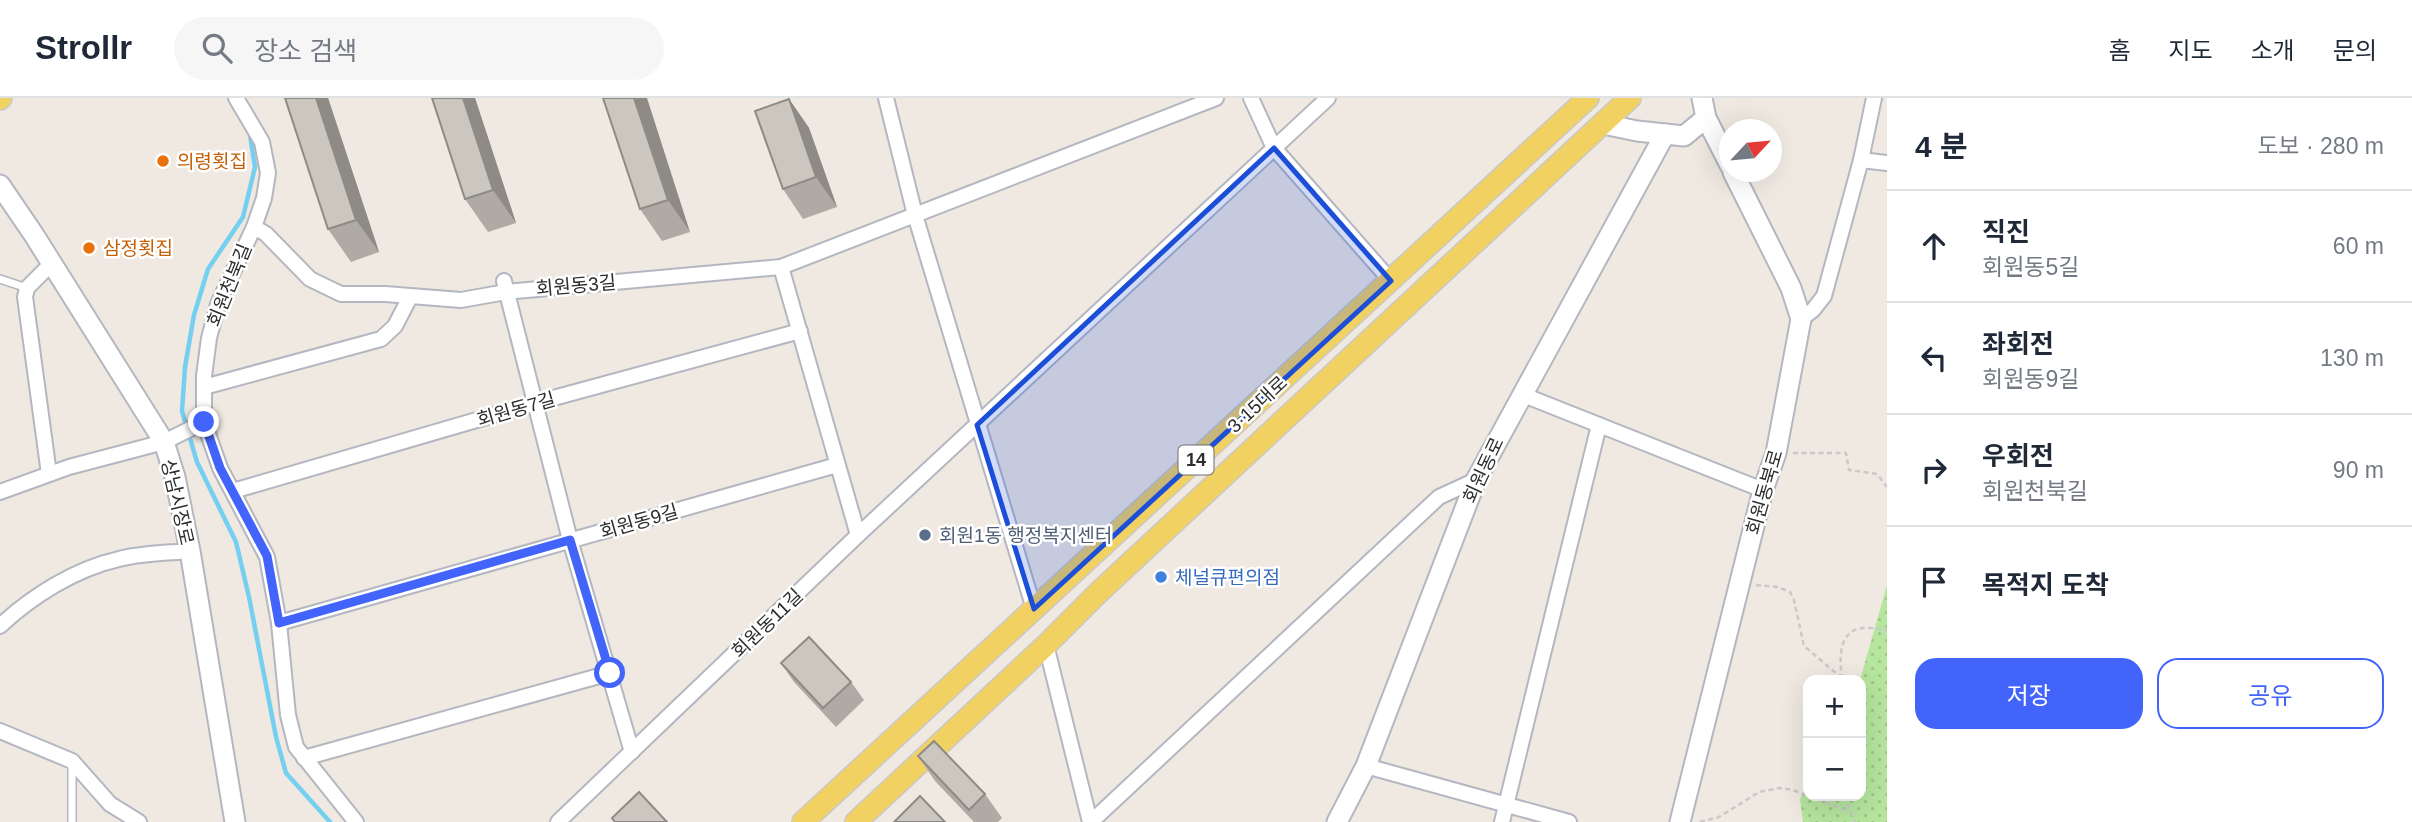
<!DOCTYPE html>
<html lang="ko">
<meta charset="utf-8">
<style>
:root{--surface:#fff;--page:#f6f6f7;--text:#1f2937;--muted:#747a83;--line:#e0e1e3;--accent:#4264fb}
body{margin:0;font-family:Helvetica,"Noto Sans KR",sans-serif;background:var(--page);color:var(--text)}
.controls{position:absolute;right:21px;bottom:21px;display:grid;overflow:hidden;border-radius:14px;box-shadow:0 7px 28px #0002}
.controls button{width:63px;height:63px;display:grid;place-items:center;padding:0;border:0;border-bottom:2px solid var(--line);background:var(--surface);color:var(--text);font:35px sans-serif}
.compass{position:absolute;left:1719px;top:21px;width:63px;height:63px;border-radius:50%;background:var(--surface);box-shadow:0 7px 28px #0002;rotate:64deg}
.stop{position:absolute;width:21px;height:21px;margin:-16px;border:5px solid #4264fb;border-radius:50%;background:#fff}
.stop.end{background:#4264fb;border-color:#fff;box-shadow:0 2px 7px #0008}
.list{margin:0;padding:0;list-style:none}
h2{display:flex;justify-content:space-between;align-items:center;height:91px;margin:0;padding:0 28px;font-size:30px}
h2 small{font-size:23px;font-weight:400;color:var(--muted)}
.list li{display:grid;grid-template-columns:46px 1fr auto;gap:21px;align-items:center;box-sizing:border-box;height:112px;padding:0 28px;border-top:2px solid var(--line)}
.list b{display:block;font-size:26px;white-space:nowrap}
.list p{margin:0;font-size:23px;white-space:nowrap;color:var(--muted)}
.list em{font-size:23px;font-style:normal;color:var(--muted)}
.actions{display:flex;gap:14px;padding:21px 28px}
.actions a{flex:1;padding:16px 0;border:2px solid var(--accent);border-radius:21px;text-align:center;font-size:24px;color:var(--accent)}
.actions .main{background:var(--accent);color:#fff}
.icon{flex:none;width:38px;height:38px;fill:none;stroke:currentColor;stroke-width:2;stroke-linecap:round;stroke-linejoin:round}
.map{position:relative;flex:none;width:1887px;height:724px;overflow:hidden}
header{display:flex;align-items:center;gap:42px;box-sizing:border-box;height:98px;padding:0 35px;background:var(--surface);border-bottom:2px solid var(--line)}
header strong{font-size:33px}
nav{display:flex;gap:38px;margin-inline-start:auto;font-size:24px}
.search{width:490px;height:63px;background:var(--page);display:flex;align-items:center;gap:18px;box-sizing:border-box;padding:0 24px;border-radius:38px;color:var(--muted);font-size:26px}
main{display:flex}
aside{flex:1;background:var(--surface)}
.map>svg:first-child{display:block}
</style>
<header>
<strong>Strollr</strong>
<div class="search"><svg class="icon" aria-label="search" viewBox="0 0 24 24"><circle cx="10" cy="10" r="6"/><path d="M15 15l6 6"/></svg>장소 검색</div>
<nav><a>홈</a><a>지도</a><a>소개</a><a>문의</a></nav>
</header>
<main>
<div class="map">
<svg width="1887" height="724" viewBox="0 0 1887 724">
<defs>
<pattern id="grass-dots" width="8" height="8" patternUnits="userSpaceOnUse" patternTransform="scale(1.75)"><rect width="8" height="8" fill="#b6e59e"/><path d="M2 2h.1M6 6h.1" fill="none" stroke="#9dc588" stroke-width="1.8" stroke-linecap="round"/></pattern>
</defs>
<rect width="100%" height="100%" fill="#efe9e1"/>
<path fill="url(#grass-dots)" d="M 1887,487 L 1887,724 L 1803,724 L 1800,701 L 1808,684 L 1808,698 L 1861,698 L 1860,582 Z"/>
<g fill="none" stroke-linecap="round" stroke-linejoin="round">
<path stroke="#75cff0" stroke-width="4.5" d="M 250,37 L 255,69 L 243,119 L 208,171 L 194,217 L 185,269 L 182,313 L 197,364 L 236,444 L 249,499 L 276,639 L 286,675 L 330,724"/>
<defs>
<g id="lane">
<path d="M 0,181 L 27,190"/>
<path d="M 72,724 L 72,664"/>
</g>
<g id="street">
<path d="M 236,0 L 262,44 L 268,75 L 264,100 L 254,129 L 218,206 L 209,240 L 204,278 L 204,324 L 220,370 L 267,459 L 279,525 L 288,617 L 296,649 L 356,724"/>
<path d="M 886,0 L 915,117 L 1034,511"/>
<path d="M 1251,0 L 1274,50 L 1391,183"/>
<path d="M 1861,62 L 1887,65"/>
<path d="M 254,129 L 266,136 L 310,181 L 341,196 L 385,196 L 461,202 L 506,194 L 781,169 L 1216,0"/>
<path d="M 781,169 L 858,437"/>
<path d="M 504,183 L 570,442 L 632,654"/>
<path d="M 1801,221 L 1813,212 L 1824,198 L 1861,62 L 1874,0"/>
<path d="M 204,289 L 381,241 L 395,228 L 410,199"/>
<path d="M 1521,296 L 1763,392"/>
<path d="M 49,376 L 25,199 L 27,190 L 52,165"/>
<path d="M 233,393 L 535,305 L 800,233"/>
<path d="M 0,394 L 69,369 L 164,344 L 204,324"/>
<path d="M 279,525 L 837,367"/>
<path d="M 0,528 C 32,498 75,471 119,461 C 141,455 166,455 190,453"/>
<path d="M 1046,547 L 1090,724"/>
<path d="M 0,633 L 72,663 L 110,706 L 139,724"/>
<path d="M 304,660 L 610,575"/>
<path d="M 1366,668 L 1569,724"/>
<path d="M 558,724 L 858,437 L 1328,0"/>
<path d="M 1091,724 L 1439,399 L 1476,382"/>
<path d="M 1502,724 L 1599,327"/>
</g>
<g id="secondary">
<path d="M 1702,0 L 1706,20 L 1730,67"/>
<path d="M 1603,26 L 1637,33 L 1684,38 L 1706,20"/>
<path d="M 0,87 L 34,137 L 164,344 L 175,379 L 190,453 L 235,724"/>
<path d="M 1337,724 L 1366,668 L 1476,382 L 1665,36"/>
<path d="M 1680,724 L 1763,392 L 1776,355 L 1801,221 L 1791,190 L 1733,74"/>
</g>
<g id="primary">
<path d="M 0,1 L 1,0"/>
<path d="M 803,724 L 1588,0"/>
<path d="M 856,724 L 1046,547 L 1098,495 L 1630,0"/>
</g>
</defs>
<use href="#lane" stroke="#b4b7c1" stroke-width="10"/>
<use href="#street" stroke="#b4b7c1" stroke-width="18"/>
<use href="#secondary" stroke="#b4b7c1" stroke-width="23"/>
<use href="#primary" stroke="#c9c9c9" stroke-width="24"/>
<g stroke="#c9c9c9" stroke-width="2.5" stroke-dasharray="5 3.5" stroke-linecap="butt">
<path d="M 1793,355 L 1846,355 L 1849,372 L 1877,376 L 1887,389"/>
<path d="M 1756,487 L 1778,489 L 1790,494 L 1794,502 L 1804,548 L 1844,582"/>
<path d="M 1842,581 C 1837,544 1844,521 1887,533"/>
<path d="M 1844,698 L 1855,724"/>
<path d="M 1700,724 L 1719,719 L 1759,694 L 1780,690 L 1793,692 L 1850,714"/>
</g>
<use href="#lane" stroke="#fff" stroke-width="7"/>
<use href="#street" stroke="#fff" stroke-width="14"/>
<use href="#secondary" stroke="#fff" stroke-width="19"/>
<use href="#primary" stroke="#f2d163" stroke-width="21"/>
</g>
<g fill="#afaba4">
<path d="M 285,0 L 328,0 L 379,154 L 351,164 L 328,131 Z"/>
<path d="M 432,0 L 475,0 L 516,125 L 488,134 L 465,101 Z"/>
<path d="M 603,0 L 690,134 L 662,143 L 640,111 Z"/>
<path d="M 789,1 L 809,30 L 837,109 L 803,121 L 783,91 Z"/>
<path d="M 781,565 L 851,584 L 864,602 L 836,629 L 794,584 Z"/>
<path d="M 918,658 L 985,696 L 1002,720 L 998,724 L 974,724 L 935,683 Z"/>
</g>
<g fill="#8e8b86">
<path d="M 316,0 L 328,0 L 379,154 L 356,122 Z"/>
<path d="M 463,0 L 475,0 L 516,125 L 493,92 Z"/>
<path d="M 634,0 L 647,0 L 690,134 L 668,102 Z"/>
<path d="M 789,1 L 809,30 L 837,109 L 816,79 Z"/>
</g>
<g fill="#cbc7bf" stroke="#8e8b86" stroke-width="2">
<path d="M 285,0 L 316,0 L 356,122 L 328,131 Z"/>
<path d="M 432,0 L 463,0 L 493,92 L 465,101 Z"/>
<path d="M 603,0 L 634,0 L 668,102 L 640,111 Z"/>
<path d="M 789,1 L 816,79 L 783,91 L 755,13 Z"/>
<path d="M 809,539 L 851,584 L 823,610 L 781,565 Z"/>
<path d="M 934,643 L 985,696 L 969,712 L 918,658 Z"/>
<path d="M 639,694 L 667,724 L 615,724 L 612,720 Z"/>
<path d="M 920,698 L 945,724 L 894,724 Z"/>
</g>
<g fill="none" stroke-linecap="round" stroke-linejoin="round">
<path stroke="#4264fb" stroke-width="9" d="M 204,324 L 220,370 L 267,458 L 279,525 L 570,442 L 610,575"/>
</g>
<path fill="#1d4ed8" fill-opacity="0.2" stroke="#1d4ed8" stroke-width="5" stroke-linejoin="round" d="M 1274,50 L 1391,183 L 1034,511 L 977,327 Z"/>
<g fill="#e8710a" stroke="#fff" stroke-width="2.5">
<circle cx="163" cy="63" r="7"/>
<circle cx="89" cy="150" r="7"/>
</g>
<circle fill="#5c6f8a" stroke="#fff" stroke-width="2.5" cx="925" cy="437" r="7"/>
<circle fill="#3f7fe0" stroke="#fff" stroke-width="2.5" cx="1161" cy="479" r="7"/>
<g text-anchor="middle" stroke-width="5" stroke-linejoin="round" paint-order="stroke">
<rect fill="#fff" stroke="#6d6d6d" stroke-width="2" x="1178.5" y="347.5" width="35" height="29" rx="5"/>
<g font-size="18" font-weight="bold" fill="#2e2e2e">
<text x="1196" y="368">14</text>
</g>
<g font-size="19" fill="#c56008" stroke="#fff" text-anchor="start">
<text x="177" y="70">의령횟집</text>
<text x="103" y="157">삼정횟집</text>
</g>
<g font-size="19" fill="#2e2e2e" stroke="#fff">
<text transform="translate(229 187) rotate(-68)" y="7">회원천북길</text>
<text transform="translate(576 187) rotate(-5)" y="7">회원동3길</text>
<text transform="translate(1257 306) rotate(-43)" y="7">3·15대로</text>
<text transform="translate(516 311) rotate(-16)" y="7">회원동7길</text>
<text transform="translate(1483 372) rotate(-65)" y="7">회원동로</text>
<text transform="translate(1764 394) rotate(-74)" y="7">회원동북로</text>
<text transform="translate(178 404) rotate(77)" y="7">상남시장로</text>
<text transform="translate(639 423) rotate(-16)" y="7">회원동9길</text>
<text transform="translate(767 525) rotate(-44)" y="7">회원동11길</text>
</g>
<g font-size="19" fill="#4e5e75" stroke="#fff" text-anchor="start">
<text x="939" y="444">회원1동 행정복지센터</text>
</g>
<g font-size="19" fill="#366cbe" stroke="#fff" text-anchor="start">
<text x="1175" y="486">체널큐편의점</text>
</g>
</g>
</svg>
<div class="controls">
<button>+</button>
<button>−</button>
</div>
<svg class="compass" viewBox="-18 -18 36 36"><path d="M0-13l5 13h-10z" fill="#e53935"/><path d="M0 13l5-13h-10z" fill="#747a83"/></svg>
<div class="stop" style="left:610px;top:575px"></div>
<div class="stop end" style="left:204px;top:324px"></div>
</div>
<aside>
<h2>4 분<small>도보 · 280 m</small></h2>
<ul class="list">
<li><svg class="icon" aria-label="ahead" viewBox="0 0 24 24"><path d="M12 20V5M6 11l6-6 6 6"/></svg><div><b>직진</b><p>회원동5길</p></div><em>60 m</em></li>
<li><svg class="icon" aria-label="left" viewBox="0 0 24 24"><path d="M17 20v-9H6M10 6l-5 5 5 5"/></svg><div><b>좌회전</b><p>회원동9길</p></div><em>130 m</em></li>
<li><svg class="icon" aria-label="right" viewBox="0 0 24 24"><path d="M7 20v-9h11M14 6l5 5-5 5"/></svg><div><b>우회전</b><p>회원천북길</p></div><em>90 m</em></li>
<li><svg class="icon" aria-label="arrive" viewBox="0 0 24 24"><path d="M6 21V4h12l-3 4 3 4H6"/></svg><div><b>목적지 도착</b></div></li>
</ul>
<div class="actions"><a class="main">저장</a><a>공유</a></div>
</aside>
</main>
